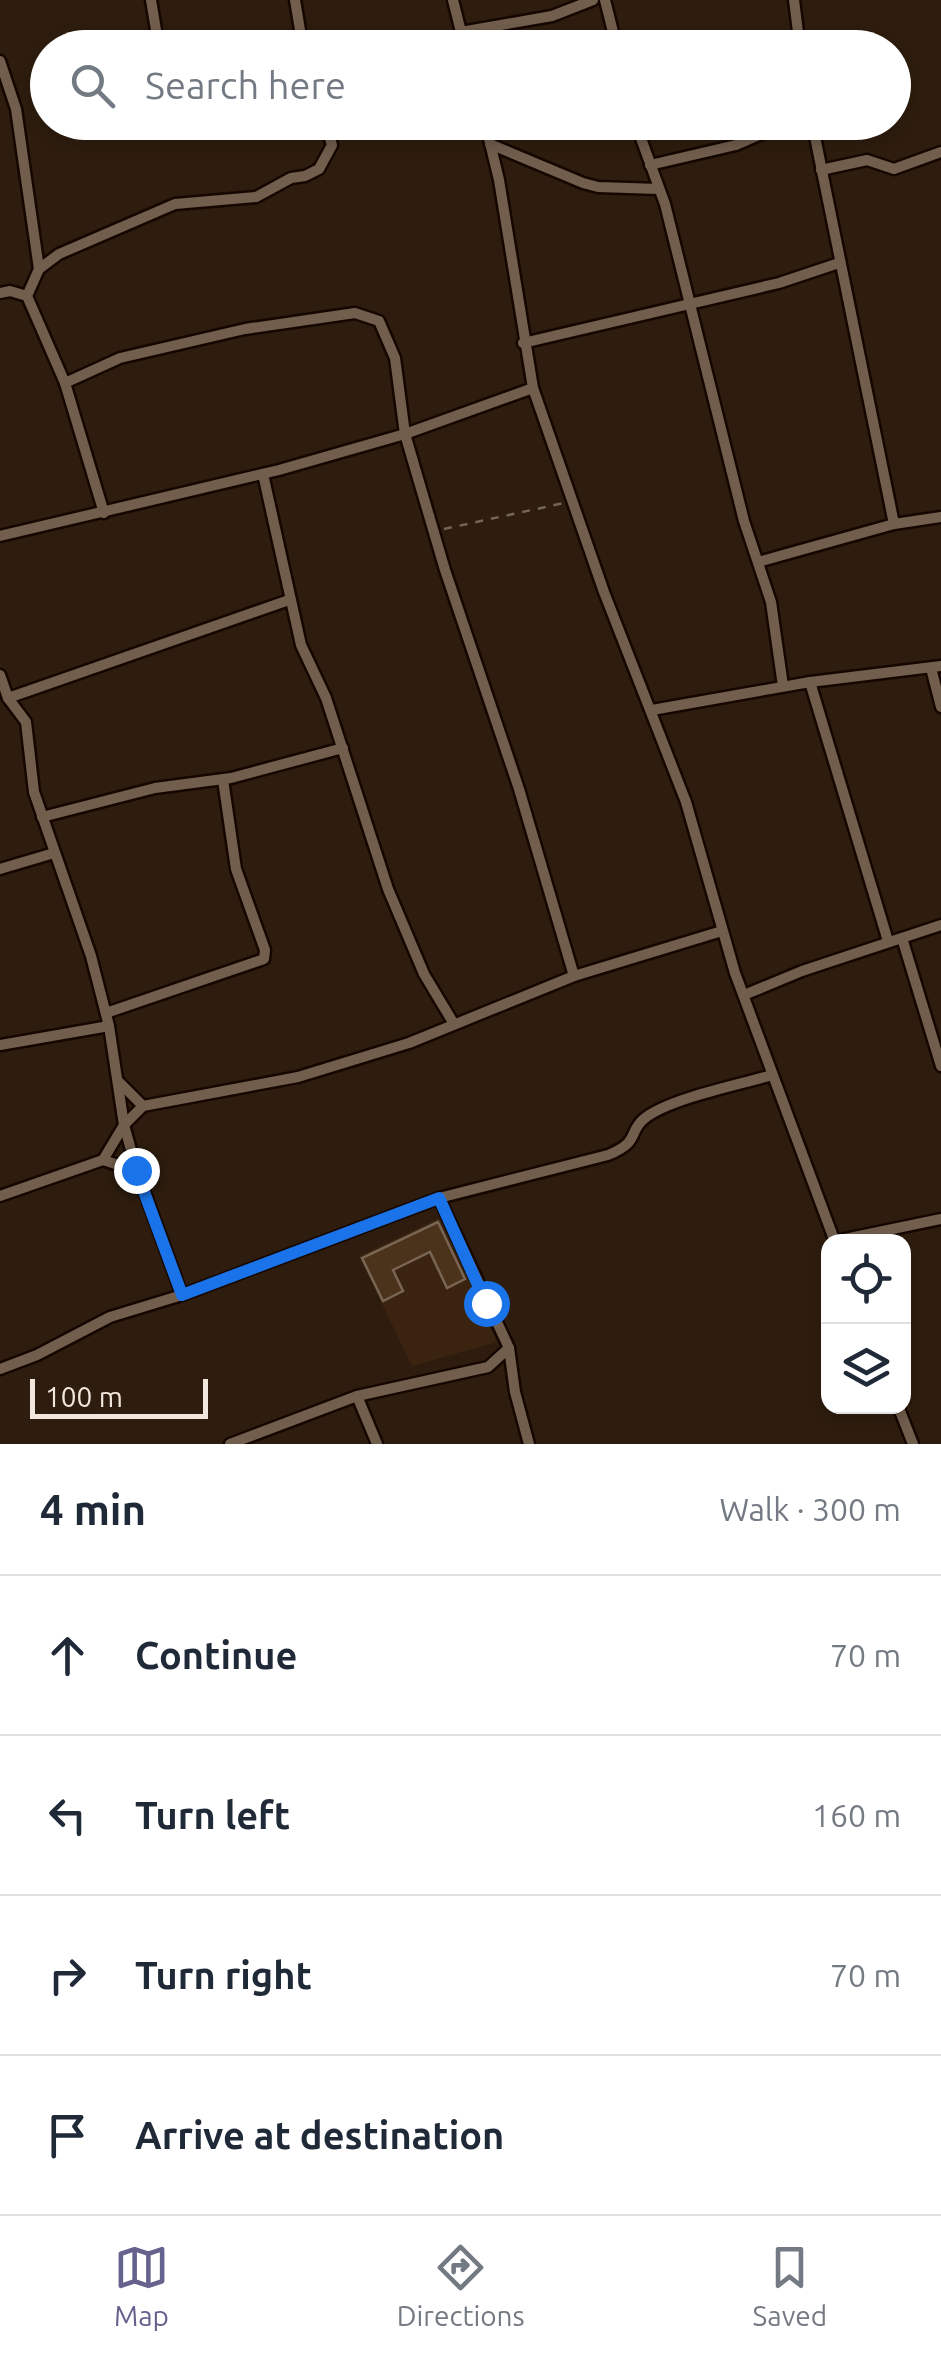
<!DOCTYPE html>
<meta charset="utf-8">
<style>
:root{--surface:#fff;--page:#f2f2f3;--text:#1f2937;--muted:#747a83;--line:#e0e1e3;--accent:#65638d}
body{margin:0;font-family:Ubuntu,sans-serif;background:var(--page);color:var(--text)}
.controls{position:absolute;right:30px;bottom:30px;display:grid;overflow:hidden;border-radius:20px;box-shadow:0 5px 15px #0003}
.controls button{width:90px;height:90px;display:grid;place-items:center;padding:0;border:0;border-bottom:2px solid var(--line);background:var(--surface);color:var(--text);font:50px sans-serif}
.scale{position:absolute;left:30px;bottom:25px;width:178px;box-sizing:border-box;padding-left:10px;border:5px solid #f2e7dd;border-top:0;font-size:28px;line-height:35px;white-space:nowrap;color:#f2e7dd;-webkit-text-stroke:8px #2e1d0e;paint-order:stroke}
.stop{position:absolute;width:30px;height:30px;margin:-22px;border:8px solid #1a73e8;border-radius:50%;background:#fff}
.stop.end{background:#1a73e8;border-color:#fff;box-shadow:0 2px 10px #0008}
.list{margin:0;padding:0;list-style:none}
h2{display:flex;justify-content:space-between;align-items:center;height:130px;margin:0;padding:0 40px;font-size:42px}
h2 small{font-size:32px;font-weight:400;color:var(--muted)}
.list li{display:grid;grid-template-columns:65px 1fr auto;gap:30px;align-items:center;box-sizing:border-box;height:160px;padding:0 40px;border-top:2px solid var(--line)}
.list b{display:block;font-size:38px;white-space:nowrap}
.list em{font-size:32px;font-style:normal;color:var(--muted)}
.icon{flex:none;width:55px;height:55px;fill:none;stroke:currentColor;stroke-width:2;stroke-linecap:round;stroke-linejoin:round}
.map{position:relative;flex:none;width:941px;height:1444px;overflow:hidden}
.search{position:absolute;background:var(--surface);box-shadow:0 5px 15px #0003;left:30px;right:30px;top:30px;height:110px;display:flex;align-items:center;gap:25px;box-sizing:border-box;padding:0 35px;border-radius:55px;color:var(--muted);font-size:38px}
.sheet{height:770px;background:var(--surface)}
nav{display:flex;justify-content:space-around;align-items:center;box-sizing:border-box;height:140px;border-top:2px solid var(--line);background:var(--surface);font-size:28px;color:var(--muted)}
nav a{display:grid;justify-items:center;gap:5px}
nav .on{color:var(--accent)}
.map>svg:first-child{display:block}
</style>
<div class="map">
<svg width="941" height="1444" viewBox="0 0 941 1444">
<rect width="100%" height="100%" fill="#2e1d0e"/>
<path fill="#3a240f" d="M 439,1218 L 497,1342 L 412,1366 L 359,1256 Z"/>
<path fill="#4b321b" stroke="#796554" stroke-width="2.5" d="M 438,1222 L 465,1279 L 447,1288 L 430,1252 L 393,1270 L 403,1291 L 383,1301 L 362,1258 Z"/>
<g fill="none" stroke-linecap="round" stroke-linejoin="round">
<defs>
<g id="street">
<path d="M 151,0 L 159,48"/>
<path d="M 295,0 L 303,48"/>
<path d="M 453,0 L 465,48"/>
<path d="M 605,0 L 617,48"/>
<path d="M 794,0 L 800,48"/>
<path d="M 461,32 L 552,16 L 593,0"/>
<path d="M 280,48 L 291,48"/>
<path d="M 0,61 L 16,109 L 39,269"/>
<path d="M 485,122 L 499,180 L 533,388 L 604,592 L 686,802 L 735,973 L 835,1242"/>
<path d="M 635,122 L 665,204 L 744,521 L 771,602 L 783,686"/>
<path d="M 812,122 L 894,524"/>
<path d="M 490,144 L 583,183 L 598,187 L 659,189"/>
<path d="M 650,165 L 736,145 L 789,122"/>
<path d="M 821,170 L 867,160 L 894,169 L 941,152"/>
<path d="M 0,293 L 10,291 L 27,296 L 65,383 L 120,358 L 245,329 L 355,313 L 379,321 L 395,358 L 405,434 L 445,570 L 519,789 L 574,976"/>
<path d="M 27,296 L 39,269 L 59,254 L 175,204 L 256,197 L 291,178 L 305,176 L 319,169 L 332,145 L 325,122"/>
<path d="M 523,343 L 779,283 L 839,263"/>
<path d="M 65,383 L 104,513"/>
<path d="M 263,474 L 301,645 L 326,698 L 388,889 L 424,974 L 454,1024"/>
<path d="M 0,536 L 279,470 L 405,434 L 533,388"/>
<path d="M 758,562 L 894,524 L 941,517"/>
<path d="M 931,668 L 941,707"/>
<path d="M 0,675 L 8,698 L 26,722 L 34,792 L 91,956 L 109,1026 L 124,1125 L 137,1171 L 182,1295"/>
<path d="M 810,682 L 888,941"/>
<path d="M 8,698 L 289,600"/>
<path d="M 652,710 L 810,682 L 941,666"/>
<path d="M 42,817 L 155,788 L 231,778 L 343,748"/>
<path d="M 0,869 L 54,853"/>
<path d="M 902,938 L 941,1066"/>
<path d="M 744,995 L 802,971 L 941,925"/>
<path d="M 106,1013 L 264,959 L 265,950 L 236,869 L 223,780"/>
<path d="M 0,1045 L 109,1026"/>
<path d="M 119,1082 L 143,1106"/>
<path d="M 103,1160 L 124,1125 L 143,1106 L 298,1077 L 409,1043 L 574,976 L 722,931"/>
<path d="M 0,1196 L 103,1160 L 137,1171"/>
<path d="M 439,1198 L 509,1348 L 515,1392 L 529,1444"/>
<path d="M 835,1241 L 941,1219"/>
<path d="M 0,1369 L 37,1355 L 110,1317 L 182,1295 L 439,1198 L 608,1155 C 642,1141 627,1132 645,1118 C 671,1098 739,1085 772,1075"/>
<path d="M 357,1396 L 377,1444"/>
<path d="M 898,1406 L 913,1444"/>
<path d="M 230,1444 L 357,1396 L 488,1367 L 509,1348"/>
</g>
</defs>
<use href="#street" stroke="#150700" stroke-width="15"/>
<path stroke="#736456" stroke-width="2.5" stroke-dasharray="8 8" stroke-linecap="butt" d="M 444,529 L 564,503"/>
<use href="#street" stroke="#725e4d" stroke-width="10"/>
</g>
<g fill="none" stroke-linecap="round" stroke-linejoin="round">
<path stroke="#1a73e8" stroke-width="12" d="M 136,1170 L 182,1295 L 439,1198 L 486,1303"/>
</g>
</svg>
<div class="controls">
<button><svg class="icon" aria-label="locate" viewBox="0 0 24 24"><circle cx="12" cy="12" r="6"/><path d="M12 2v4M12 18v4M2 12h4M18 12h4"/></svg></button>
<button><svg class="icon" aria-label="layers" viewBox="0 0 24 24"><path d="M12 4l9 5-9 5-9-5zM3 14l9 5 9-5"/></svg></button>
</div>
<div class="scale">100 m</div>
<div class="stop" style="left:486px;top:1303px"></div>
<div class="stop end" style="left:136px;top:1170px"></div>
<div class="search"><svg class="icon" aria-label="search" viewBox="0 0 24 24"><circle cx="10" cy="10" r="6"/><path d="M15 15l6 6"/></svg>Search here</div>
</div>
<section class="sheet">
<h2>4 min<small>Walk · 300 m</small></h2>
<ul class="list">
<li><svg class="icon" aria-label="ahead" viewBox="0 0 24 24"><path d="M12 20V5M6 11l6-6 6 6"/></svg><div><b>Continue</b></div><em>70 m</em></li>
<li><svg class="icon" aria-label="left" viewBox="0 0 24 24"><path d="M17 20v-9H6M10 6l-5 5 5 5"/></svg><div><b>Turn left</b></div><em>160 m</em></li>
<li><svg class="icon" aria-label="right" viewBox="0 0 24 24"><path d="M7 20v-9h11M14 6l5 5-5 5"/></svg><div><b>Turn right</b></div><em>70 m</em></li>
<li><svg class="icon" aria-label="arrive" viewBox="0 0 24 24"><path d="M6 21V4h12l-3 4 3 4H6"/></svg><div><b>Arrive at destination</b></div></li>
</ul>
</section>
<nav>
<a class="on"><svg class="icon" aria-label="map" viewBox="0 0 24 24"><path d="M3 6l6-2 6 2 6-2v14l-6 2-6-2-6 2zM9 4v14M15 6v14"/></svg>Map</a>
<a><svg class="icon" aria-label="directions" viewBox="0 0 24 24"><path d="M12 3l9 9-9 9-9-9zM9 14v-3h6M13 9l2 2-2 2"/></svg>Directions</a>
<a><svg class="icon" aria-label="saved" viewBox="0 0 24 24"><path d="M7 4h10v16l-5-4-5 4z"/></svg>Saved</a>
</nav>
